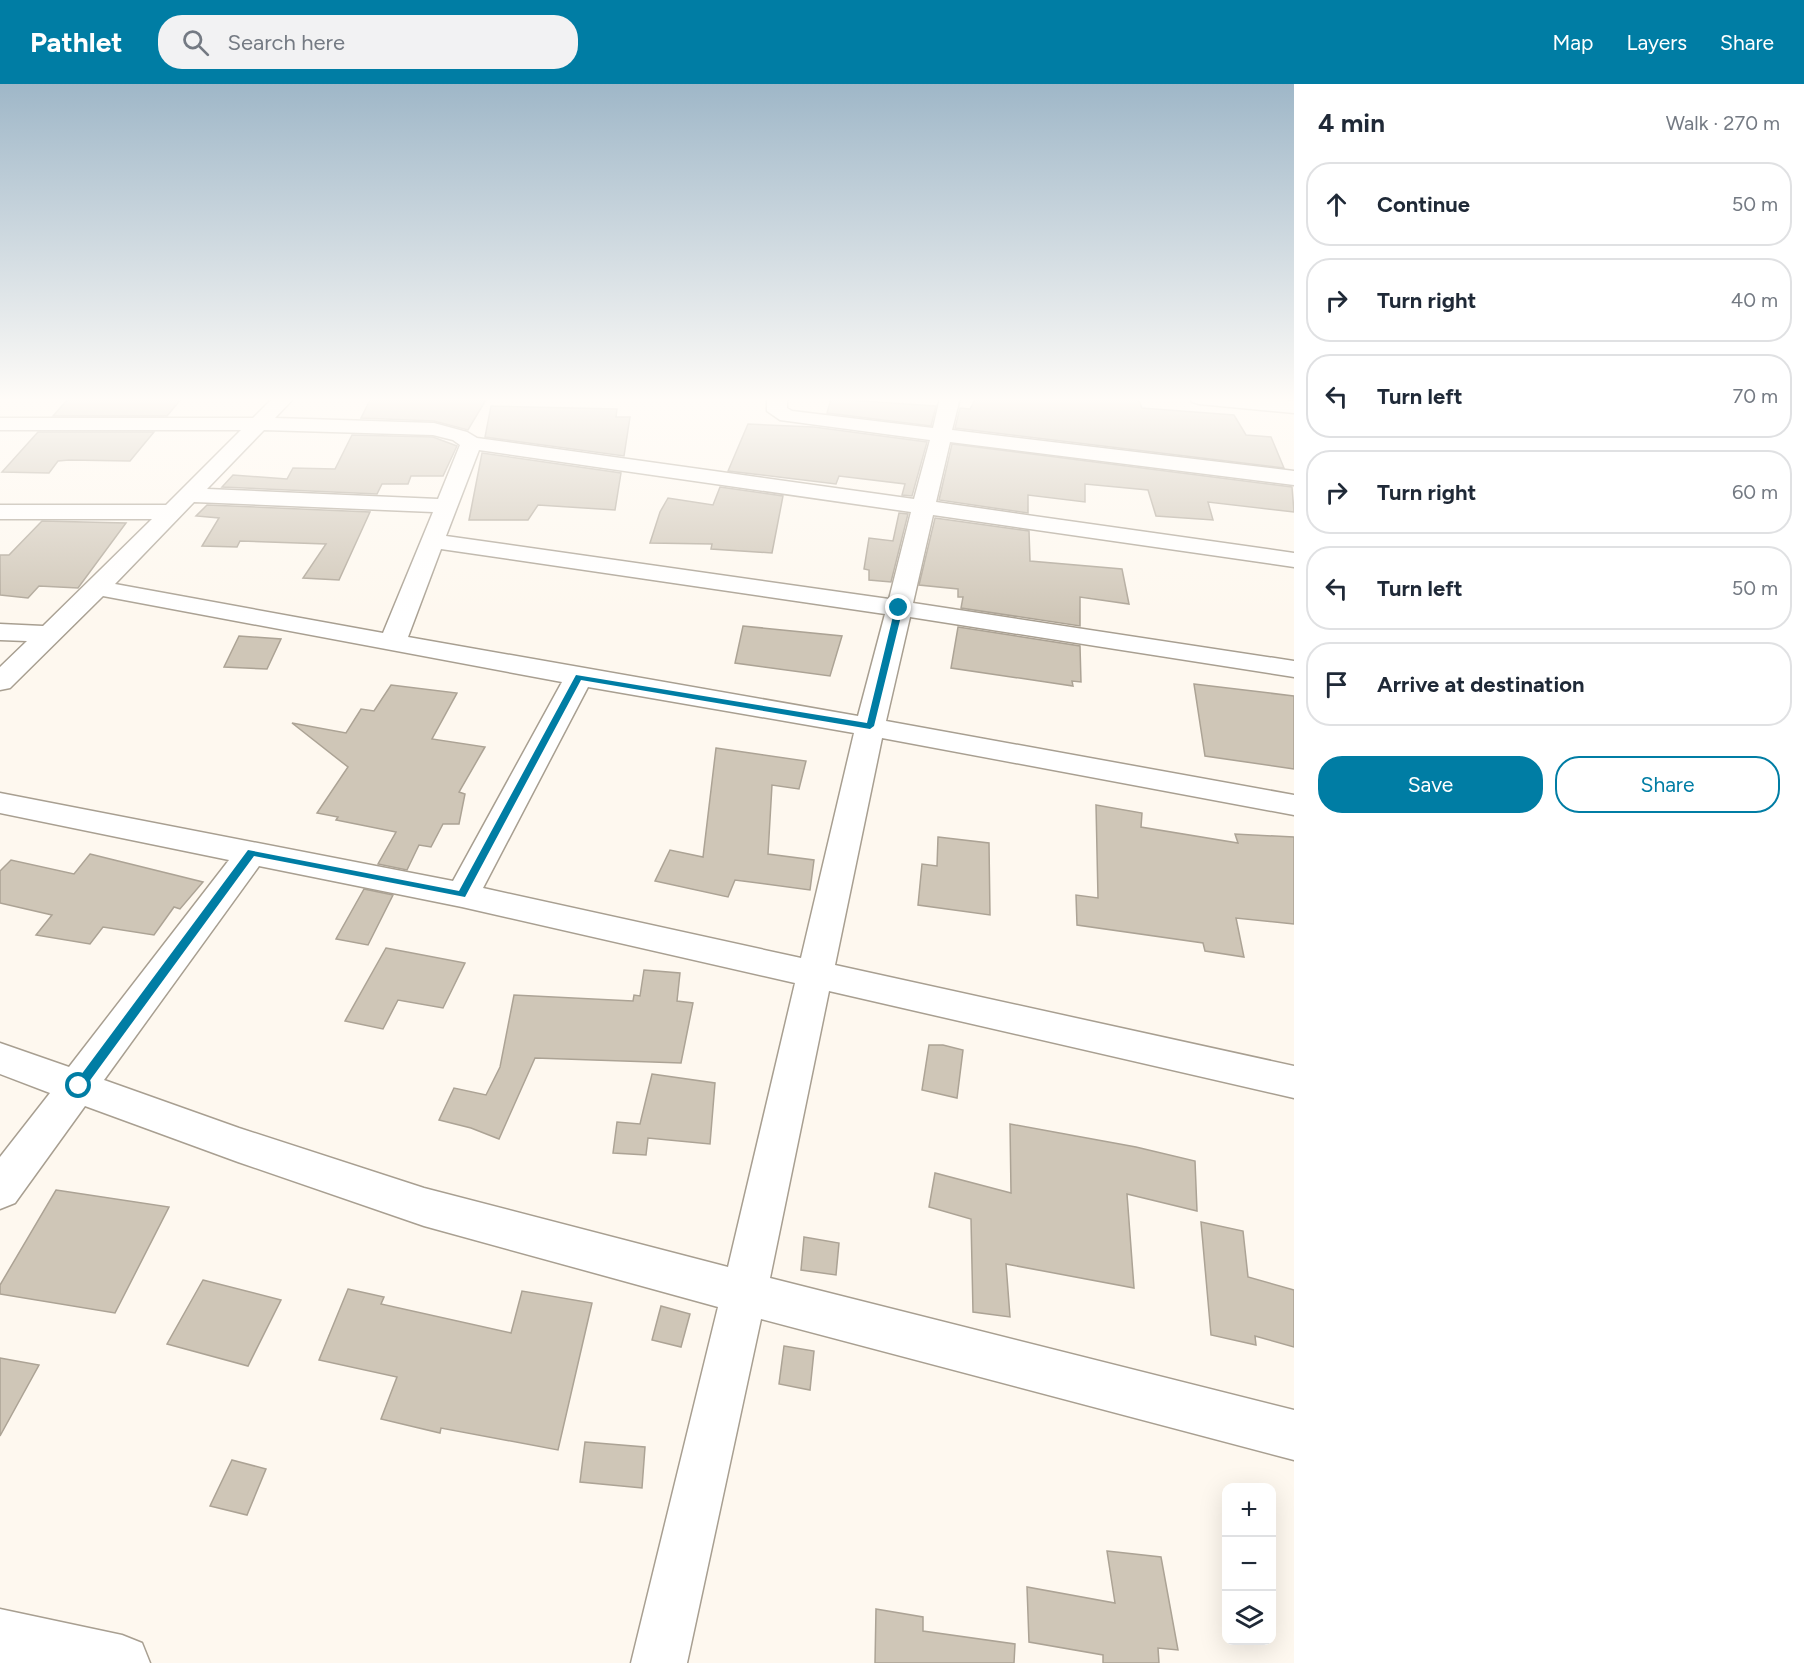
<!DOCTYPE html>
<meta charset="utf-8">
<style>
:root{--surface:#fff;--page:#f2f2f3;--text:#1f2937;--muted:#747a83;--line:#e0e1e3;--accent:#007da4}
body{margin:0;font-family:Figtree,sans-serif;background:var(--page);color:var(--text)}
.controls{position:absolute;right:18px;bottom:18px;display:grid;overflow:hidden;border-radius:12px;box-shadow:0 6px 24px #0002}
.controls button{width:54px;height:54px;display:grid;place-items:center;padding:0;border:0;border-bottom:2px solid var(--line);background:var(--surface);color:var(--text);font:30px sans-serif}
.stop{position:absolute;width:18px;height:18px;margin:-14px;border:4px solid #007da4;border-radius:50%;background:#fff}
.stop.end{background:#007da4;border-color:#fff;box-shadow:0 2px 6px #0008}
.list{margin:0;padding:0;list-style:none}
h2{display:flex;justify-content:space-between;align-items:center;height:78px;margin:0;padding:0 24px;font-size:26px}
h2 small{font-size:20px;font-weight:400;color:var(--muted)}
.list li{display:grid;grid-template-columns:39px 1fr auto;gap:18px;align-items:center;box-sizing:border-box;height:84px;margin:0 12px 12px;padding:0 12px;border:2px solid var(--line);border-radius:24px}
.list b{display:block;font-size:22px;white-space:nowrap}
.list em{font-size:20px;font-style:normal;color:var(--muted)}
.actions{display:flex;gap:12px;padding:18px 24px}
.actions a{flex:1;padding:14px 0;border:2px solid var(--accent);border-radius:24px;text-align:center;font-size:21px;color:var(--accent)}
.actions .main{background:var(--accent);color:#fff}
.icon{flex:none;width:33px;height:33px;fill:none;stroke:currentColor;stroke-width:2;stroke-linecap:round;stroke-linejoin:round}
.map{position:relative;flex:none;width:1294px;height:1579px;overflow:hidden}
header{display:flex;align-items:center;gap:36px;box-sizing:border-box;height:84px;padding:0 30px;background:var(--accent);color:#fff}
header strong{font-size:28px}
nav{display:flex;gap:33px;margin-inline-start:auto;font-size:21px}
.search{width:420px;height:54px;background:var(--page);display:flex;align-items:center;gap:15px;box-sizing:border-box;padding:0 21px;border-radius:24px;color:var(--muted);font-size:22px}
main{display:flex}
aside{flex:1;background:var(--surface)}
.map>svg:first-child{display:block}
</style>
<header>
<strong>Pathlet</strong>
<div class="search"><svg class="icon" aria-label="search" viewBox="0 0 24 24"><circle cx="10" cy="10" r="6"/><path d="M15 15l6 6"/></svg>Search here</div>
<nav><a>Map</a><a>Layers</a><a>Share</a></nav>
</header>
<main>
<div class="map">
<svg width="1294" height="1579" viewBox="0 0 1294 1579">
<rect width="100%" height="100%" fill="#fef8ef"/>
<g fill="#cfc6b7" stroke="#aca395" stroke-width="1.5">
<path d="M 93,314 L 182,314 L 167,332 L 53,332 L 68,315 Z"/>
<path d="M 371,314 L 487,314 L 468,346 L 434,337 L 361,334 Z"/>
<path d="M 976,314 L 1138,314 L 1142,324 L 1234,331 L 1246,351 L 1271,353 L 1284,384 L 955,344 L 960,324 L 970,325 Z"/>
<path d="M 831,315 L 936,322 L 931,342 L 827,329 Z"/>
<path d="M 491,322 L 617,325 L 616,333 L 630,333 L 624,372 L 485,353 Z"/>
<path d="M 748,340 L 814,343 L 927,358 L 912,412 L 902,411 L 905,400 L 839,392 L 836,400 L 728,387 Z"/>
<path d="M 38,348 L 154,348 L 130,377 L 69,376 L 58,377 L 49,389 L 2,388 Z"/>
<path d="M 352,351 L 433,353 L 457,362 L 443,392 L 411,392 L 408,400 L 382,400 L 377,410 L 222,403 L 233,391 L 287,395 L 293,384 L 335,385 Z"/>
<path d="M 952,360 L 1292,403 L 1294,428 L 1208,418 L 1213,436 L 1156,432 L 1148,406 L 1085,400 L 1085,418 L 1028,411 L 1028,429 L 939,416 Z"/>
<path d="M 482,369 L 621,389 L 615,426 L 538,421 L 528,436 L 469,436 Z"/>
<path d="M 720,403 L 783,412 L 772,469 L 711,465 L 712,460 L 650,459 L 660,428 L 668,414 L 713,421 Z"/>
<path d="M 207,421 L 370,428 L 339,496 L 303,494 L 326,460 L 240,457 L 237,463 L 202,462 L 219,434 L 196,432 Z"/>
<path d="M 899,429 L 908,430 L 891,498 L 869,496 L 869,486 L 864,485 L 869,454 L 893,457 Z"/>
<path d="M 935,434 L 1029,447 L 1030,477 L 1122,485 L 1129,520 L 1080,513 L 1080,542 L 961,524 L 963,513 L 958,513 L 958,505 L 919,501 Z"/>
<path d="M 42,437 L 126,439 L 78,504 L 39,502 L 28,514 L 0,511 L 0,471 L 9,471 Z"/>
<path d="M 743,542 L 842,552 L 830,592 L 735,579 Z"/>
<path d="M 958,543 L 1080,562 L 1081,598 L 1072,597 L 1073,602 L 951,584 Z"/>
<path d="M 239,552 L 281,555 L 267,585 L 224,583 Z"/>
<path d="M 1194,600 L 1294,612 L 1294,685 L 1205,672 Z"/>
<path d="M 391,601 L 457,609 L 432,655 L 485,663 L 459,708 L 465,710 L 459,740 L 443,740 L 431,763 L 419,761 L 407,786 L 378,780 L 396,748 L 336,736 L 338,733 L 317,729 L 348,683 L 292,639 L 346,649 L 361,625 L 374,627 Z"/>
<path d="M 716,664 L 806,677 L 799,705 L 772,701 L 768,770 L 814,776 L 810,806 L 735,796 L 728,813 L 655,797 L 670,766 L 703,773 Z"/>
<path d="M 1096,721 L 1142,729 L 1141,743 L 1238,759 L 1235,750 L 1294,753 L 1294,840 L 1236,834 L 1244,873 L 1205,867 L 1203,859 L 1077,841 L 1076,811 L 1098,814 Z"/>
<path d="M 938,753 L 989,759 L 990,831 L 918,821 L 922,780 L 937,782 Z"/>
<path d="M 90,770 L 203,798 L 180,825 L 174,823 L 154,851 L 103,843 L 90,860 L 36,851 L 52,831 L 0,819 L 0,787 L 11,776 L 74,790 Z"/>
<path d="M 364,805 L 393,811 L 368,861 L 336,855 Z"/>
<path d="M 386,864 L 465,879 L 443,924 L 398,916 L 383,945 L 345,937 Z"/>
<path d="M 644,886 L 680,889 L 677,917 L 693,919 L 681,979 L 535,974 L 499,1055 L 471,1044 L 439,1036 L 454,1004 L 486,1011 L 500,983 L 514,911 L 633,917 L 634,911 L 640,912 Z"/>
<path d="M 929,961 L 943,961 L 963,966 L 957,1014 L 922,1006 Z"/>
<path d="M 652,990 L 715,999 L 710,1060 L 648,1054 L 646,1071 L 613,1069 L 617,1038 L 640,1040 Z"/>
<path d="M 1010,1040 L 1136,1063 L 1195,1077 L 1197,1127 L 1127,1110 L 1134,1204 L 1006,1180 L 1010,1233 L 973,1228 L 971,1135 L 929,1123 L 935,1089 L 1011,1109 Z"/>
<path d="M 56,1106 L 169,1123 L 115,1229 L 0,1210 L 0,1201 Z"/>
<path d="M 1201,1138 L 1243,1147 L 1248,1193 L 1294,1206 L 1294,1263 L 1255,1252 L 1256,1261 L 1211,1251 Z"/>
<path d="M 804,1153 L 839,1159 L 836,1191 L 801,1186 Z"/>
<path d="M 203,1196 L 281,1216 L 248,1282 L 167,1260 Z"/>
<path d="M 348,1205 L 384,1213 L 381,1220 L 511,1249 L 522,1207 L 592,1219 L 558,1366 L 441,1344 L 440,1349 L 381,1335 L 397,1293 L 319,1276 Z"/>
<path d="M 661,1222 L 690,1230 L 681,1263 L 652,1256 Z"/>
<path d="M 784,1262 L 814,1267 L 810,1306 L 779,1300 Z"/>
<path d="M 0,1274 L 39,1281 L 0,1352 Z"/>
<path d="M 585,1358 L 645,1363 L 642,1404 L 580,1398 Z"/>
<path d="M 232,1376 L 266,1385 L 247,1431 L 210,1422 Z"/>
<path d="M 1107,1467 L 1161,1473 L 1178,1566 L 1158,1564 L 1159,1579 L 1103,1579 L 1103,1571 L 1029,1558 L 1027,1503 L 1115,1519 Z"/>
<path d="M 876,1525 L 923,1533 L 923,1547 L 1015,1560 L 1014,1579 L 875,1579 Z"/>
</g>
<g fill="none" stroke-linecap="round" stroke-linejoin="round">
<defs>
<g id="minor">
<path d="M 273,314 L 294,314 L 275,334 L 434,339 L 467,348 L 477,354 L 914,415 L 930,356 L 780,336 L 767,327 L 767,314 L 787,314 L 787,324 L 792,327 L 933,344 L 940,314 L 960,314 L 952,346 L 1294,387 L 1294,401 L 950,358 L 936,418 L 1294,469 L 1294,483 L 933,431 L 913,519 L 1294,577 L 1294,593 L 910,533 L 886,637 L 1294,711 L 1294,731 L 882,654 L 835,881 L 1294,982 L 1294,1014 L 829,907 L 770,1194 L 1294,1326 L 1294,1376 L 761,1235 L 687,1579 L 631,1579 L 718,1223 L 424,1142 L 238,1078 L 85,1022 L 15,1119 L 0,1125 L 0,1073 L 50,1009 L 0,990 L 0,959 L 69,983 L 229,776 L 0,729 L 0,709 L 453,797 L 562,598 L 103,512 L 10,604 L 0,606 L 0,583 L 27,557 L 0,556 L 0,540 L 43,542 L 152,435 L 0,435 L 0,421 L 166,421 L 241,346 L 0,346 L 0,334 L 253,334 ZM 264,346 L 433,351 L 453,356 L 460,361 L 438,415 L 207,405 ZM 479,366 L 911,428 L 889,515 L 446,452 ZM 194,418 L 433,428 L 383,549 L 115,500 ZM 441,465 L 885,530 L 858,632 L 408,553 ZM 588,603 L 854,649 L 801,874 L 483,804 ZM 259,782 L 462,823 L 795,899 L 728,1183 L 424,1104 L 239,1044 L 104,996 Z"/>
<path d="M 1189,314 L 1263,314 L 1294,317 L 1294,329 L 1199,320 L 1192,318 Z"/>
<path d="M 0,1525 L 122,1551 L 142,1559 L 150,1579 L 0,1579 Z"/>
</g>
</defs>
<use href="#minor" stroke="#a89f91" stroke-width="3"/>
<use href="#minor" fill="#fff" fill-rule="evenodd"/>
</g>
<linearGradient id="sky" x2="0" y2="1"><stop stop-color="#9fb7c8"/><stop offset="0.59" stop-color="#fffcf8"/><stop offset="1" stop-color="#fffcf8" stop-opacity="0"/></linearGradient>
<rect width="1294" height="535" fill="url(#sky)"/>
<path fill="#007da4" d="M 899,522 L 903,524 L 874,642 L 870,645 L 581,596 L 465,813 L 254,772 L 83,1006 L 75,1006 L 75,999 L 248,766 L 459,807 L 576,591 L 867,639 L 895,524 Z"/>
</svg>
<div class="controls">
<button>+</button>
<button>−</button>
<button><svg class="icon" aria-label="layers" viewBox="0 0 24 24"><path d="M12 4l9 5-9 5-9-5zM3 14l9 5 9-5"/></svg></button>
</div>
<div class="stop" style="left:79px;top:1002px"></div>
<div class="stop end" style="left:899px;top:524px"></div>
</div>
<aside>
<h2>4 min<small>Walk · 270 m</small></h2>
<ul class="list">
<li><svg class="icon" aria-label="ahead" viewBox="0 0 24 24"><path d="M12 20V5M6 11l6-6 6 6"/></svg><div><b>Continue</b></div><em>50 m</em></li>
<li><svg class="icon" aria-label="right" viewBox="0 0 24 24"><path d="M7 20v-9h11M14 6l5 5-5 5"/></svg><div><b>Turn right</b></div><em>40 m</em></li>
<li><svg class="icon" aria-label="left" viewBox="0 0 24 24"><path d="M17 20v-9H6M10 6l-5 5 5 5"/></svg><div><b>Turn left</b></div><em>70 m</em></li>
<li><svg class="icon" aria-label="right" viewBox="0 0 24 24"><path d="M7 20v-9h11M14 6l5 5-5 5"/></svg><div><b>Turn right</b></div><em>60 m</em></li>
<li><svg class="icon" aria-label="left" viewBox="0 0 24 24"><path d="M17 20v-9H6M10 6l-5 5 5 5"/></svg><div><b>Turn left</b></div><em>50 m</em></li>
<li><svg class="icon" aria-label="arrive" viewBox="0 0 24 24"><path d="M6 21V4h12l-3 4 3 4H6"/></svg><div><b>Arrive at destination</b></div></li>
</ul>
<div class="actions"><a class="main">Save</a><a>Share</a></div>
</aside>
</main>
